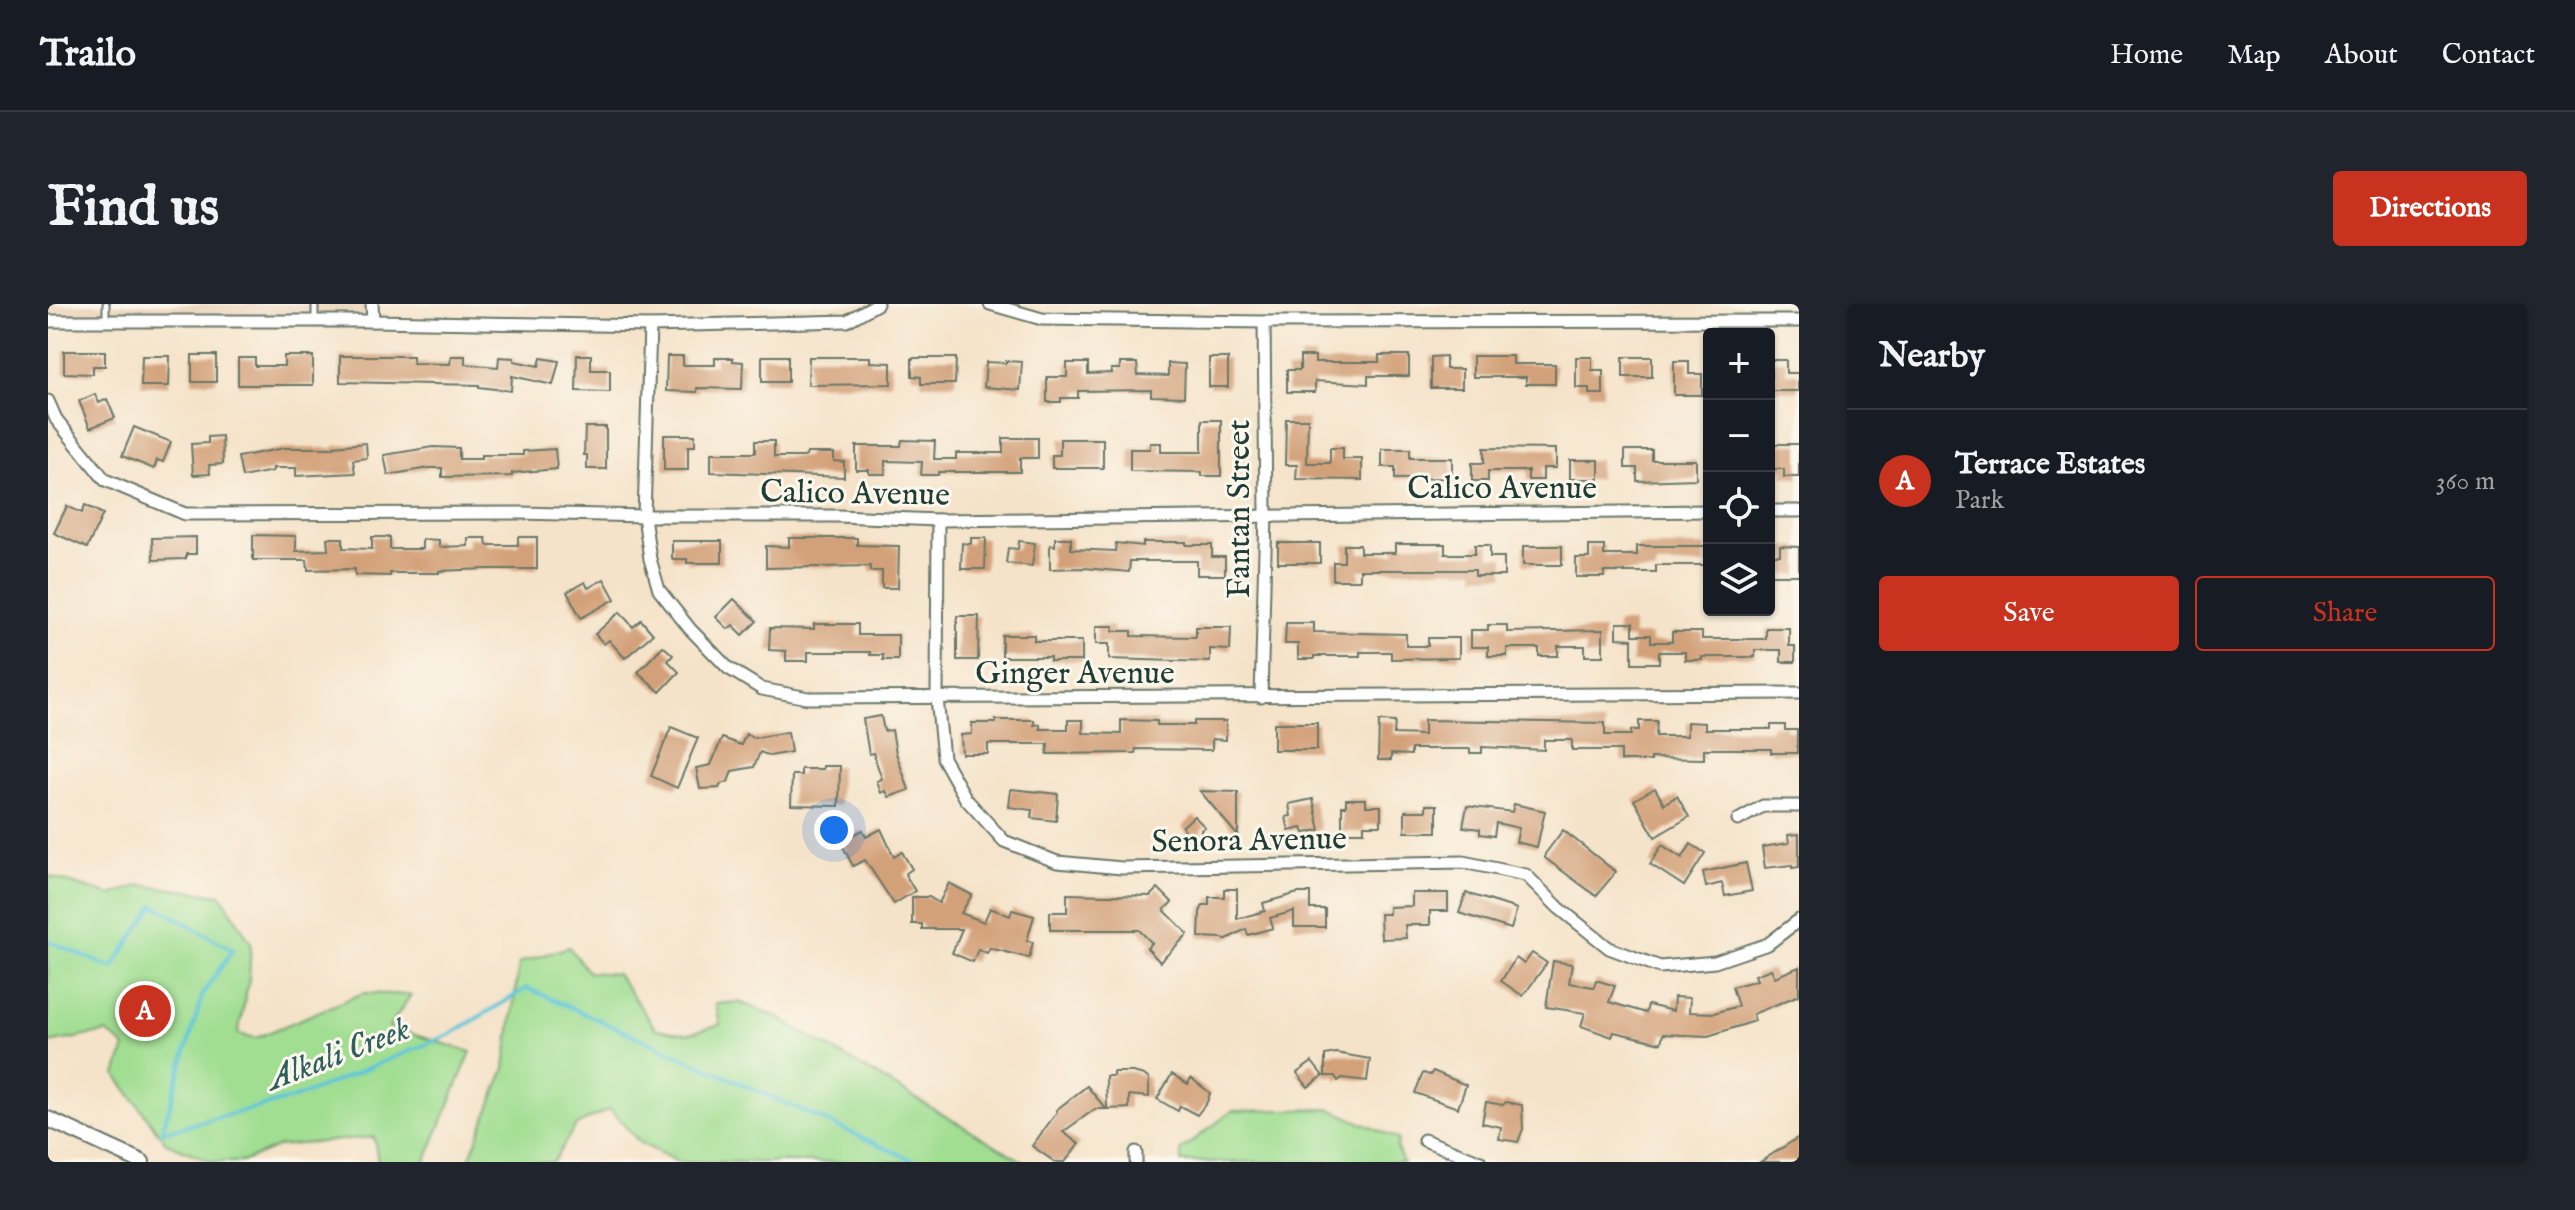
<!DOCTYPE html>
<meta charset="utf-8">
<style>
:root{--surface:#171b24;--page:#20242c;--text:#f1f3f6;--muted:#9ea1a6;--line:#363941;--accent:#c8321e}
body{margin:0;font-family:"IM FELL English",serif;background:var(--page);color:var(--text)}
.controls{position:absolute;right:24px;top:24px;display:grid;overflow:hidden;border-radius:8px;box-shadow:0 2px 6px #0004}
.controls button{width:72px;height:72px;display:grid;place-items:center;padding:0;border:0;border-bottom:2px solid var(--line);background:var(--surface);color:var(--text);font:40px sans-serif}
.you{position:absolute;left:786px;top:526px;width:28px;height:28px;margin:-20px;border:6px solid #fff;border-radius:50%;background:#1a73e8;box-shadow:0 0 0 12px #1a73e833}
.badge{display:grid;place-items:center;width:52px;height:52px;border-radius:50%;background:var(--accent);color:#fff;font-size:26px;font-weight:700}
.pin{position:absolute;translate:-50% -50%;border:4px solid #fff;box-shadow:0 2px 8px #0006}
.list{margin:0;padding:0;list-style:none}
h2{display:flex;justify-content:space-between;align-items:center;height:104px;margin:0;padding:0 32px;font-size:34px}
h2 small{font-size:26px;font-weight:400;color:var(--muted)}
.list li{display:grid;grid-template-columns:52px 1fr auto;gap:24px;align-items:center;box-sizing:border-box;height:144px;padding:0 32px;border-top:2px solid var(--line)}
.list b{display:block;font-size:30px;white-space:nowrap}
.list p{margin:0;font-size:26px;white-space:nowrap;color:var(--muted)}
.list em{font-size:26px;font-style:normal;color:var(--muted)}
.actions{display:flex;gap:16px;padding:24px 32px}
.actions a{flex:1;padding:18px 0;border:2px solid var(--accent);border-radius:8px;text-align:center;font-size:28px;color:var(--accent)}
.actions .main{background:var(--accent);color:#fff}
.icon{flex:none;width:44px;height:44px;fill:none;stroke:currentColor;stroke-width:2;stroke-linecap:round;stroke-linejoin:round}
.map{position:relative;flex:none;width:1751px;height:858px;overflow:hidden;border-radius:8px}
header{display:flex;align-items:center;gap:48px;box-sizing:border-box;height:112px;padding:0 40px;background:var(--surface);border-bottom:2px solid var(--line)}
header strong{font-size:38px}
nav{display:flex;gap:44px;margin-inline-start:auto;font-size:28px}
.intro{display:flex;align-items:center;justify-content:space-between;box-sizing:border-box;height:192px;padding:0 48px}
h1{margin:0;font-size:56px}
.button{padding:20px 36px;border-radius:8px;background:var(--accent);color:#fff;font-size:28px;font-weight:700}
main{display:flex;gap:48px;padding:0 48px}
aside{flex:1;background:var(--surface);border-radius:8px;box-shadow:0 2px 6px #0004}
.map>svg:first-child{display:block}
</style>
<header>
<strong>Trailo</strong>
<nav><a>Home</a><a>Map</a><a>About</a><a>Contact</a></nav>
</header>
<div class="intro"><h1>Find us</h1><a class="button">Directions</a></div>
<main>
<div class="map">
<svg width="1751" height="858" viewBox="0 0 1751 858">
<rect width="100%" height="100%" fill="#fbf7ec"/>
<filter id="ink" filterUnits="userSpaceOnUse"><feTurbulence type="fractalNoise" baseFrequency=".0125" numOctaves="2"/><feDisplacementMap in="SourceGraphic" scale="16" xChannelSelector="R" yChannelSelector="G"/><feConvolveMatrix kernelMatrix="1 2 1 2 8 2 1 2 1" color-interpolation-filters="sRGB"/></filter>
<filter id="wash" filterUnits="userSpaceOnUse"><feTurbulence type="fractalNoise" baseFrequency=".006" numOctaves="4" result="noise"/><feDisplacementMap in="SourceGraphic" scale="32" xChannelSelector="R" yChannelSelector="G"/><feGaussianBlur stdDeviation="1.8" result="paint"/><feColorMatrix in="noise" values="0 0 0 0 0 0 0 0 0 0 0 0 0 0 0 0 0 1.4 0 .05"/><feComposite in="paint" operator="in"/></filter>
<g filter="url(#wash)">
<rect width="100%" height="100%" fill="#f5e3c9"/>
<path fill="#ebd3b9" d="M 0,0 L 324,0 L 325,17 L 0,17 Z"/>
<g fill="#a1de92" stroke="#608e63" stroke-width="2">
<path d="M 0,572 L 63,591 L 93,581 L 173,591 L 203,639 L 201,675 L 190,730 L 208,734 L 315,689 L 363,691 L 341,723 L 423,748 L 377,858 L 330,858 L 326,833 L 231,842 L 194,858 L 164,858 L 118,839 L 68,771 L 77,743 L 59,728 L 0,739 Z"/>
<path d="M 521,643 L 540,668 L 569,670 L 608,725 L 640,730 L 672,721 L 668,700 L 691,698 L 727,712 L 976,858 L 630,858 L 592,839 L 562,805 L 528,821 L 505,858 L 420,858 L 457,764 L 471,659 Z"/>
<path d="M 1282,805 L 1350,835 L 1349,845 L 1355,858 L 1133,858 L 1133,846 L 1184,807 Z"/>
</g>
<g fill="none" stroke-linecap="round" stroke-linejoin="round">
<path stroke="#5dc5d9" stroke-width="4" d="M 0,637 L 64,664 L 106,601 L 185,646 L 155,689 L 114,828 L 247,794 L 403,730 L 479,684 L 869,858"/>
</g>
<g id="blocks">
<g fill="#d3a179">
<path d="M 16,47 L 57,47 L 57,62 L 45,62 L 45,70 L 16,69 Z"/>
<rect x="144" y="51" width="24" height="27"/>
<path d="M 529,51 L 543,51 L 543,66 L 562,66 L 562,88 L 528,87 Z"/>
<path d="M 1331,51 L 1361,51 L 1361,72 L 1320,72 L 1320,80 L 1267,77 L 1267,88 L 1239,88 L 1239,66 L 1252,66 L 1252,52 L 1267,52 L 1267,58 L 1331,58 Z"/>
<path d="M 94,52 L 122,52 L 121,82 L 93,82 Z"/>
<path d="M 236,52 L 265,52 L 265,81 L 190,81 L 190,54 L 207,54 L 207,62 L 236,62 Z"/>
<path d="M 292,52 L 365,52 L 365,59 L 402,60 L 403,52 L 417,52 L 417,60 L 450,63 L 451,53 L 466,54 L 466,57 L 491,62 L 493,54 L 511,57 L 505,81 L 464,72 L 463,87 L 431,83 L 431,81 L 292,78 Z"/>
<path d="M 619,52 L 635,52 L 635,61 L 667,61 L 667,54 L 685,54 L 685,57 L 695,58 L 694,85 L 649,84 L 649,88 L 618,87 Z"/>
<rect x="714" y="52" width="26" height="26"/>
<path d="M 1398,52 L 1398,65 L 1414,65 L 1414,84 L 1383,84 L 1383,53 Z"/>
<path d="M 1425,52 L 1465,52 L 1465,60 L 1507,60 L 1507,80 L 1478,80 L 1478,73 L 1425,73 Z"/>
<path d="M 761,53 L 822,53 L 822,58 L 843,59 L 843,80 L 760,81 Z"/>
<path d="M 1528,53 L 1544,53 L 1544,66 L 1555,66 L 1555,90 L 1541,90 L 1541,84 L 1528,84 Z"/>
<rect x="1575" y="53" width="29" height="20"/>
<path d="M 864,54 L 908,54 L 907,80 L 873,80 L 873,73 L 864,72 Z"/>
<rect x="1161" y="54" width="19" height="29"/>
<path d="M 1723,56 L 1738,56 L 1738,69 L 1750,69 L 1750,87 L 1723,87 Z"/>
<path d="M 958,57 L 974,58 L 972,86 L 936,83 L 938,58 L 958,59 Z"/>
<path d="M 1626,57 L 1641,57 L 1641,70 L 1654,70 L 1654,91 L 1626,91 Z"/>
<path d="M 1019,59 L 1040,59 L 1040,70 L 1064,69 L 1063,65 L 1072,65 L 1072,59 L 1089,59 L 1090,71 L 1120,72 L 1120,59 L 1137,60 L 1136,93 L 1103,92 L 1103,86 L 1030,87 L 1030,94 L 1013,94 L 1013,98 L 999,98 L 999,73 L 1019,73 Z"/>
<path d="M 47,90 L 51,99 L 59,95 L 67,114 L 42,124 L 31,97 Z"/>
<path d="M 1238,115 L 1260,115 L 1259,159 L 1282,159 L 1282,144 L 1295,144 L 1295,155 L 1314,155 L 1314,176 L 1248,175 L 1249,161 L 1237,161 Z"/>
<path d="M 1154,116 L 1173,116 L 1173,172 L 1154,172 L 1154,168 L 1082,167 L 1082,145 L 1102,145 L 1102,139 L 1113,139 L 1113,148 L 1154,148 Z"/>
<path d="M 86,123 L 123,138 L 115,158 L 109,156 L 106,165 L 74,152 Z"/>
<path d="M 537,123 L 558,123 L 558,165 L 539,165 L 539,151 L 536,151 Z"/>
<path d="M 616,131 L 647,131 L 647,142 L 640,142 L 640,166 L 616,166 Z"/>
<path d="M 174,132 L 175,160 L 161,161 L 162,170 L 145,171 L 143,140 L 160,139 L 160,133 Z"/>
<path d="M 955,134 L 990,134 L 990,154 L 972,154 L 972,168 L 891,168 L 890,171 L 873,171 L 874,158 L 837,157 L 837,170 L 821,170 L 821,166 L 808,166 L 808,142 L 853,142 L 854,136 L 887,137 L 886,155 L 908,155 L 908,149 L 955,149 Z"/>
<path d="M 1012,135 L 1055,135 L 1055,164 L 1004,164 L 1004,151 L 1012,151 Z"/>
<path d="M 707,137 L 726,137 L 726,153 L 756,153 L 758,152 L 759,149 L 786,149 L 786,157 L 796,158 L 796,173 L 663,168 L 663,149 L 707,149 Z"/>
<path d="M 318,139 L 319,154 L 305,156 L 307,169 L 248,172 L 248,164 L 225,164 L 225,167 L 194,173 L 190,153 L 236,144 L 286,144 L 286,142 Z"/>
<path d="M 1721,140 L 1751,140 L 1751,173 L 1736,173 L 1736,165 L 1721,165 Z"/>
<path d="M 385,143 L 411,144 L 411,155 L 433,155 L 433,151 L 475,151 L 475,147 L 507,145 L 509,165 L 464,169 L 464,172 L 394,173 L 394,164 L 381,164 L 340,171 L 336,151 Z"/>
<path d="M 1436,144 L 1508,145 L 1508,164 L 1495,164 L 1495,176 L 1480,176 L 1480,167 L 1440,167 L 1440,177 L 1424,177 L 1424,159 L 1436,159 Z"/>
<path d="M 1334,145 L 1362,145 L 1362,154 L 1404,154 L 1404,174 L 1347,175 L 1347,163 L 1334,163 Z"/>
<path d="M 1577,146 L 1604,146 L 1604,156 L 1648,156 L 1648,175 L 1589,177 L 1589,164 L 1577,164 Z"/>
<rect x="1522" y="156" width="29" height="19"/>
<path d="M 37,201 L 55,210 L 39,244 L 6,229 L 19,202 L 34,209 Z"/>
<path d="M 205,231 L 248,232 L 248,247 L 280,246 L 279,234 L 295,234 L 295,244 L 324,245 L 324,233 L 342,233 L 342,245 L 374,245 L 374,235 L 391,236 L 391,243 L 420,242 L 420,234 L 438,234 L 439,241 L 470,241 L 470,233 L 489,233 L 489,265 L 439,265 L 391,267 L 391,269 L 342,269 L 342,272 L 307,271 L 307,265 L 260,266 L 259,256 L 205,256 Z"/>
<path d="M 148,233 L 148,250 L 138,250 L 138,255 L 105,256 L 104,234 Z"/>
<path d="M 741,234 L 809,234 L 809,241 L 851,242 L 850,284 L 834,284 L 834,267 L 822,267 L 822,262 L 718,264 L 718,242 L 741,243 Z"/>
<path d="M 923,234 L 938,234 L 937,265 L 913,265 L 914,239 L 923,240 Z"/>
<path d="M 1007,234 L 1023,234 L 1023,245 L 1067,247 L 1068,239 L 1095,242 L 1095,238 L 1138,238 L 1138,241 L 1164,241 L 1164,253 L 1177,253 L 1177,271 L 1149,271 L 1149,257 L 1082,257 L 1081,268 L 1036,264 L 1002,265 L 1002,241 L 1007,242 Z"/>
<path d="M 624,237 L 674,237 L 674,259 L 639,259 L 639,255 L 624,255 Z"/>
<path d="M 971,237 L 987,239 L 984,262 L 958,259 L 960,244 L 970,245 Z"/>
<rect x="1230" y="239" width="42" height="20"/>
<path d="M 1347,240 L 1397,240 L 1397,250 L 1427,250 L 1427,241 L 1442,241 L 1442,253 L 1456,253 L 1456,272 L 1427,272 L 1427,266 L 1312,266 L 1312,276 L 1285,276 L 1285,258 L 1296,258 L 1296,241 L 1312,241 L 1312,249 L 1347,249 Z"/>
<rect x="1475" y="242" width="39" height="19"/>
<path d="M 1541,242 L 1556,242 L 1556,251 L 1589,251 L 1589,242 L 1657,242 L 1657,261 L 1608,261 L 1608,268 L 1556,268 L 1556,273 L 1528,273 L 1528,254 L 1541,254 Z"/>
<path d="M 1732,242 L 1751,243 L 1751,271 L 1721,271 L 1721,251 L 1732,251 Z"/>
<path d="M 556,275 L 567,295 L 533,314 L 519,288 L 537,278 L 540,284 Z"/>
<path d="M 686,295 L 709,317 L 695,331 L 685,321 L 680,325 L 668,313 Z"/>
<path d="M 572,308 L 585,323 L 593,316 L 605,330 L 577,354 L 561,336 L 556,340 L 547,330 Z"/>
<path d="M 909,312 L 931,312 L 930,356 L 909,356 Z"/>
<path d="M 1238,319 L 1266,319 L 1266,328 L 1358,330 L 1358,342 L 1380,342 L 1380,334 L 1411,334 L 1411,354 L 1343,355 L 1343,348 L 1312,348 L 1312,352 L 1266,352 L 1266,355 L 1250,355 L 1250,340 L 1237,340 Z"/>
<path d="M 1569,319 L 1585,319 L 1585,331 L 1603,331 L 1603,338 L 1624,338 L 1624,328 L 1654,328 L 1654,335 L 1718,335 L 1718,324 L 1741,324 L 1741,342 L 1747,342 L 1747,358 L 1733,358 L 1733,346 L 1707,346 L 1707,353 L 1654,353 L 1654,356 L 1637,356 L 1637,348 L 1611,348 L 1611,359 L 1584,359 L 1584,335 L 1569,334 Z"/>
<path d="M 766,320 L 810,320 L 810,331 L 850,331 L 850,356 L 835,356 L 835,351 L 822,351 L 822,348 L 760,348 L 760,357 L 738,357 L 738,347 L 721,346 L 722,324 L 766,325 Z"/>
<path d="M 1440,321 L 1459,321 L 1459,328 L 1555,326 L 1555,352 L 1537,352 L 1537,342 L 1510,342 L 1510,352 L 1491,352 L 1491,344 L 1459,344 L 1459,352 L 1440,352 L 1440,343 L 1423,343 L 1423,326 L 1440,326 Z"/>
<path d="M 1048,322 L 1066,322 L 1065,327 L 1084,327 L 1084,332 L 1148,333 L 1148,323 L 1183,323 L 1182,346 L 1162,345 L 1162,358 L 1061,355 L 1061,340 L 1048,340 Z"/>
<path d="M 954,331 L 986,331 L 986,337 L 1034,337 L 1034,357 L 1002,357 L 1002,353 L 954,353 Z"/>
<path d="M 615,342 L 625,351 L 620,357 L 631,368 L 612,388 L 590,368 Z"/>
<path d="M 833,412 L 836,427 L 844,426 L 848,449 L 861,486 L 841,493 L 838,487 L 833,489 L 829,477 L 834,475 L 825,449 L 821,450 L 815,415 Z"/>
<path d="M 948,416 L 986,416 L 986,421 L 992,420 L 992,425 L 1020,425 L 1020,416 L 1035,416 L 1035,429 L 1073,430 L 1073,416 L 1109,417 L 1109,421 L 1146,421 L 1146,417 L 1178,417 L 1178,436 L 1164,435 L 1164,446 L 1088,445 L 1087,449 L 999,450 L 1000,440 L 940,440 L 940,450 L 914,450 L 913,431 L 924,430 L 924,419 L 948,419 Z"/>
<path d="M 1376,416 L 1557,419 L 1557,431 L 1583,431 L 1583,426 L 1591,426 L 1591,417 L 1609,417 L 1608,432 L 1639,432 L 1639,418 L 1657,419 L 1657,425 L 1723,425 L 1723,421 L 1737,421 L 1737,426 L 1749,426 L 1749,449 L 1723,449 L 1723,445 L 1656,445 L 1656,455 L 1603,454 L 1603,457 L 1573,457 L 1573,446 L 1524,446 L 1524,436 L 1496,436 L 1496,446 L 1434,443 L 1434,449 L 1422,449 L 1422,445 L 1363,445 L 1363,451 L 1343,450 L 1343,456 L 1330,456 L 1331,417 L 1347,418 L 1346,430 L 1376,431 Z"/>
<rect x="1226" y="419" width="43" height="27"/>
<path d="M 623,423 L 650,434 L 629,484 L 603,472 Z"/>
<path d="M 740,428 L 743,448 L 722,452 L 712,448 L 706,463 L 684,467 L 680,478 L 673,480 L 671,484 L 652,485 L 648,464 L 663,461 L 674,434 L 693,441 L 698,430 L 706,434 Z"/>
<path d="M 775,462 L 792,462 L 791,502 L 743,501 L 744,471 L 753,471 L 753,465 L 775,465 Z"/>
<path d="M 1607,484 L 1616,500 L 1629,492 L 1641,513 L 1607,533 L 1586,496 Z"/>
<path d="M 963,485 L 1010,490 L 1008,517 L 983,514 L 984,506 L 961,503 Z"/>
<path d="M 1152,487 L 1190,488 L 1190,532 L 1167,505 Z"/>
<path d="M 1265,495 L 1272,526 L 1256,529 L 1254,524 L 1241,527 L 1238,513 L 1243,512 L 1241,500 Z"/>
<path d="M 1298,495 L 1318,495 L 1318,502 L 1333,502 L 1333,521 L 1316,521 L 1316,528 L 1294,528 L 1294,502 L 1298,502 Z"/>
<path d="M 1466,500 L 1497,507 L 1489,543 L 1468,538 L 1471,524 L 1448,519 L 1446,532 L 1432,530 L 1432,525 L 1415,523 L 1419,502 L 1464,508 Z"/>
<path d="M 1378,501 L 1389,501 L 1389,528 L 1357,528 L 1357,507 L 1378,507 Z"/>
<path d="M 1146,512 L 1157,523 L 1153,526 L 1153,535 L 1140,535 L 1140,530 L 1134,523 Z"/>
<path d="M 833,525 L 846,553 L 854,548 L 864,565 L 857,570 L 867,587 L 846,600 L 817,556 L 805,562 L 792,537 L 815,526 L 818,533 Z"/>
<path d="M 1515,526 L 1568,568 L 1548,592 L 1497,554 L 1497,550 Z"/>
<path d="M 1751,530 L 1751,563 L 1744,564 L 1744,561 L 1717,564 L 1714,543 L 1741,539 L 1740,531 Z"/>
<path d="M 1643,540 L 1657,549 L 1636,582 L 1602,560 L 1614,541 L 1634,554 Z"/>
<path d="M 1698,559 L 1704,587 L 1677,592 L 1674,579 L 1658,583 L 1655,568 Z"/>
<path d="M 901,579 L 924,591 L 913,609 L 936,618 L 942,604 L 962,612 L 964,606 L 986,612 L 979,637 L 985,638 L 981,654 L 942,644 L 939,649 L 930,645 L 925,658 L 904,649 L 914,625 L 874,625 L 874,620 L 864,620 L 864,593 L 881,593 L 891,599 Z"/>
<path d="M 1110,584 L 1124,598 L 1116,606 L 1140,630 L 1112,658 L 1099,644 L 1104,639 L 1091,626 L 1002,626 L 1002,608 L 1019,608 L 1019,590 L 1102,592 Z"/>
<path d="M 1176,585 L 1189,585 L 1189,615 L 1217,607 L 1215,599 L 1250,589 L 1262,589 L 1262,605 L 1277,605 L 1277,623 L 1246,623 L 1246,607 L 1222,614 L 1225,624 L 1200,631 L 1198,625 L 1177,636 L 1175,634 L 1151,633 L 1152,608 L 1155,601 L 1161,601 L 1161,593 L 1176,593 Z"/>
<path d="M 1364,589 L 1400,589 L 1400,607 L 1382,607 L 1382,621 L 1357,621 L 1358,634 L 1333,635 L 1332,610 L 1341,610 L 1341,603 L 1364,602 Z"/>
<path d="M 1418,589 L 1469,605 L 1463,625 L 1411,609 Z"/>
<path d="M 1484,649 L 1499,659 L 1475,692 L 1453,677 L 1468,654 L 1476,660 Z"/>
<path d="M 1505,657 L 1524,660 L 1521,679 L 1546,683 L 1548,676 L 1567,682 L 1561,698 L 1598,709 L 1600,701 L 1625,707 L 1626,693 L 1642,694 L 1641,708 L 1666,709 L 1690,702 L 1684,683 L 1709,676 L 1707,671 L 1723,665 L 1727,673 L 1751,663 L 1751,691 L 1705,710 L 1707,717 L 1660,732 L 1615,730 L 1613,739 L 1566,728 L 1564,733 L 1533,722 L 1537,709 L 1498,703 Z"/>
<path d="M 1288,749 L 1322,755 L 1319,777 L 1294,774 L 1290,777 L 1287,772 L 1277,772 L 1277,751 Z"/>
<path d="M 1264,758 L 1275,772 L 1260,783 L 1249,769 Z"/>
<path d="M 1385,767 L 1418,781 L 1410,804 L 1367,789 L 1375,769 L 1382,771 Z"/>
<path d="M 1065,768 L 1085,768 L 1096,771 L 1101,775 L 1101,793 L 1081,791 L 1081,804 L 1059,805 L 1058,772 L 1065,772 Z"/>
<path d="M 1124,770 L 1140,780 L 1143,774 L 1162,789 L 1159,798 L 1149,811 L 1132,802 L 1130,807 L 1109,795 Z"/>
<path d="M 1039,782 L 1058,805 L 1047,805 L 1015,828 L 1031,840 L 1017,858 L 1007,858 L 984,842 L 1009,808 L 1008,806 Z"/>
<path d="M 1438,798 L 1455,801 L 1458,798 L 1474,801 L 1475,825 L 1470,838 L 1451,835 L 1453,823 L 1434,819 Z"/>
<path d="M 1751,833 L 1751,858 L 1712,858 Z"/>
</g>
</g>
</g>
<g filter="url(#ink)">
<use href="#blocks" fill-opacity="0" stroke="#6a7768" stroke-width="2"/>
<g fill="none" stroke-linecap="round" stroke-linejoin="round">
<defs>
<g id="service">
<path d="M 267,0 L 267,16"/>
<path d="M 58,15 L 58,0"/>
</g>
<g id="minor">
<path d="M 324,0 L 325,17"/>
<path d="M 942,0 L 994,15 L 1216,18 L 1751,17"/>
<path d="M 0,17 L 325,17 L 602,22 L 799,17 L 829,0"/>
<path d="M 602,22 L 596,212 L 602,255 L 611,286 L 642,325 L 680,364 L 714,385 L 760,394 L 1751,389"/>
<path d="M 0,97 L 8,115 L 57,176 L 137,210 L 472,209 L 596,212 L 790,212 L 890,216 L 1661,207"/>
<path d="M 1721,207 L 1751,207"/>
<path d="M 890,216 L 889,394 L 895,454 L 918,495 L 956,537 L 1009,558 L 1074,564 L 1415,558 L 1478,571 L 1511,604 L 1561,644 L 1612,663 L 1667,658 L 1720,640 L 1751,616"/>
<path d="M 1213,393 L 1218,210 L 1216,18"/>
<path d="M 1690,516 L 1715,502 L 1751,502"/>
<path d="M 1376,836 L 1433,858"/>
<path d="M 1088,858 L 1088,848"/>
</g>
<path id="tertiary" d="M 0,815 L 94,858"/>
</defs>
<use href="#service" stroke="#6a7768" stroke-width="9"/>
<use href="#minor" stroke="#6a7768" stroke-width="15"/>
<use href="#tertiary" stroke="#6a7768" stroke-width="18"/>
<use href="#service" stroke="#fff" stroke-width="5"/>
<use href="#minor" stroke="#fff" stroke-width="11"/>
<use href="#tertiary" stroke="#fff" stroke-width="14"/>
</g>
</g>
<g text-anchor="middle" stroke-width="6" stroke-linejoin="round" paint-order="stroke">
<g font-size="32" fill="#1f3d34" stroke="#fbf7ec">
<text x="1454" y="194">Calico Avenue</text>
<text transform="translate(807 188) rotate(1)" y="11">Calico Avenue</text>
<text transform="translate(1190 205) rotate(-90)" y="11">Fantan Street</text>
<text x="1027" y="379">Ginger Avenue</text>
<text transform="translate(1201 535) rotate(-1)" y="11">Senora Avenue</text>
</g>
<g font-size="34" font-style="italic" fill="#2e5f5d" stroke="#fbf7ec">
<text transform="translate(290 748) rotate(-21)" y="12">Alkali Creek</text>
</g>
</g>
</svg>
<div class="controls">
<button>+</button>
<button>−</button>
<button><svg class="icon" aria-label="locate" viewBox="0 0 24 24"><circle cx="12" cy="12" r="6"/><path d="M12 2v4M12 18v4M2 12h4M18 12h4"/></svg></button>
<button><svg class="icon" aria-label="layers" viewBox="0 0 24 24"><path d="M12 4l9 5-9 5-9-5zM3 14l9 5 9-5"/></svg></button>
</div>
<div class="you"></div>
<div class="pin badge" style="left:97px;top:707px">A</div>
</div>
<aside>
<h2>Nearby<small></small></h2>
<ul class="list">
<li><span class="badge">A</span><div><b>Terrace Estates</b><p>Park</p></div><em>360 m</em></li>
</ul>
<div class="actions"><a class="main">Save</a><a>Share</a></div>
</aside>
</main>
